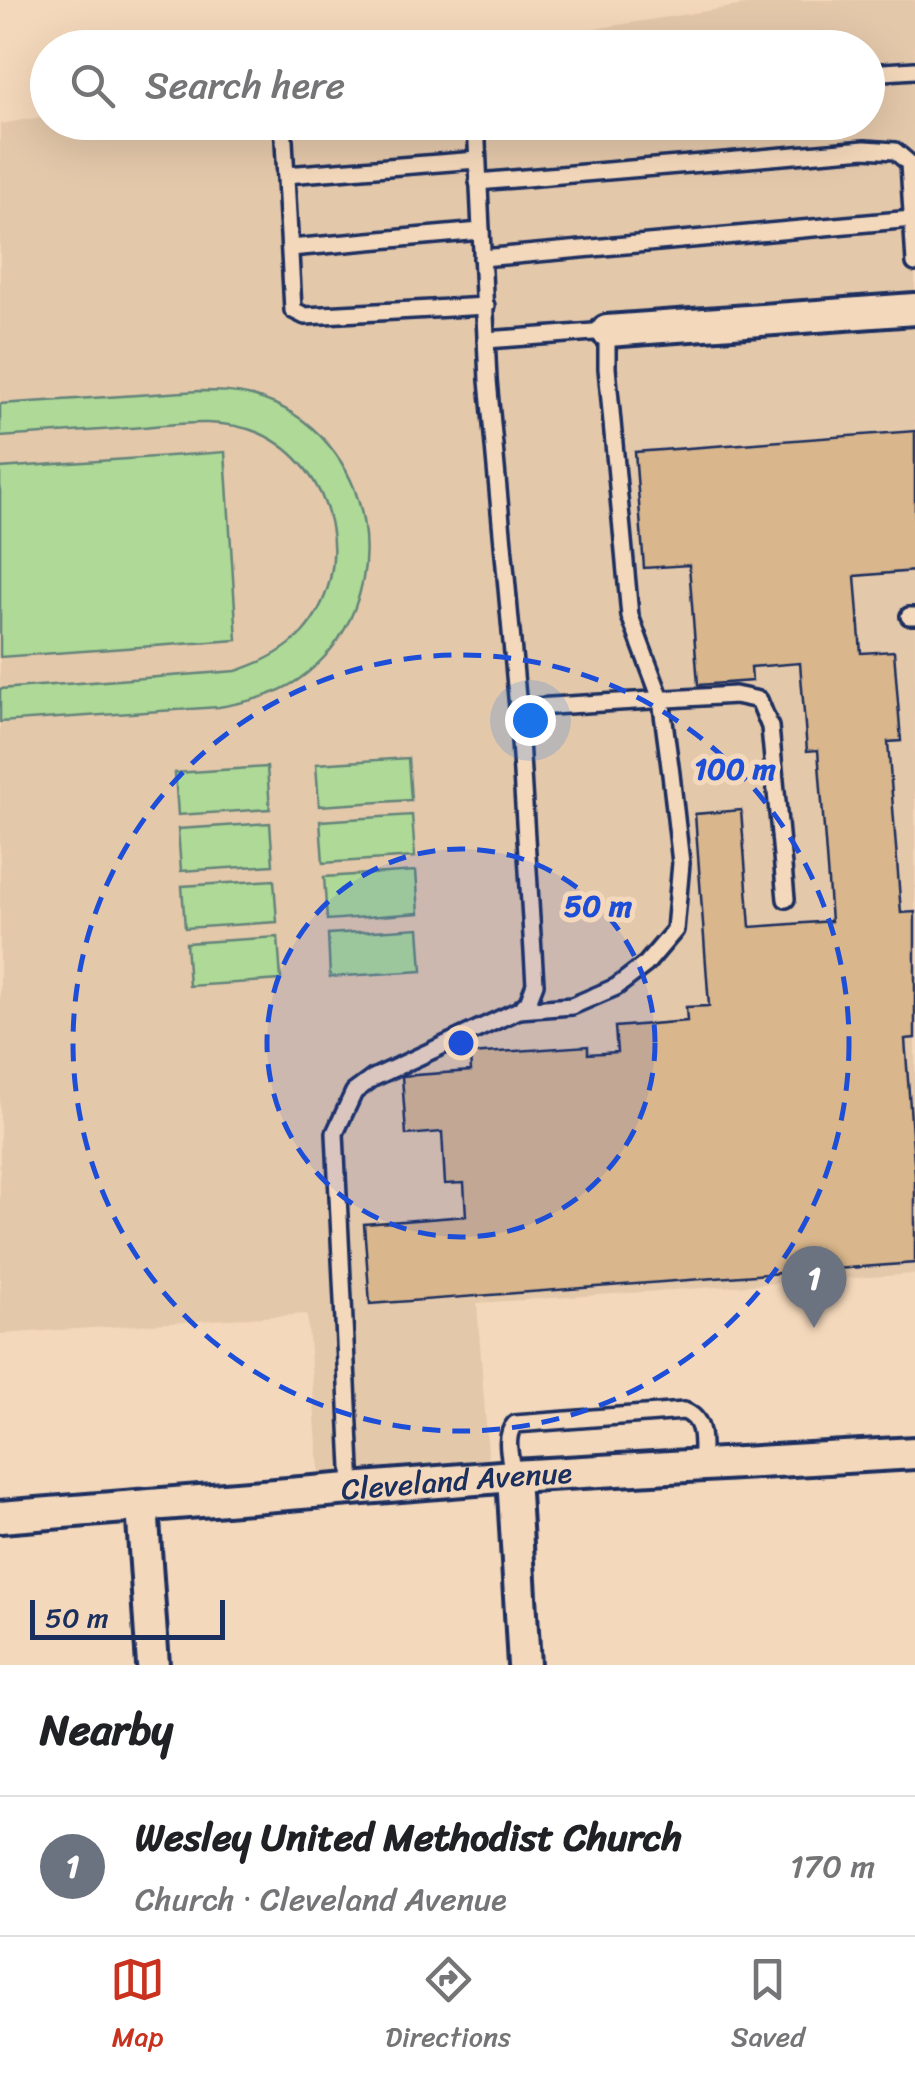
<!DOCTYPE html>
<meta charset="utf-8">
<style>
:root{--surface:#fff;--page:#f2f2f2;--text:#202124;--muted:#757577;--line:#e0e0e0;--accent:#c8321e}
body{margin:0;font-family:Sriracha,sans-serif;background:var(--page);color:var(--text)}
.scale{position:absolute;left:30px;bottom:25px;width:195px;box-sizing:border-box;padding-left:10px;border:5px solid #1b2f5e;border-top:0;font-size:28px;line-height:35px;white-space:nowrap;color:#1b2f5e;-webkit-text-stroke:8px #f4d8bb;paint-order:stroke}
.you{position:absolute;left:530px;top:720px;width:35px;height:35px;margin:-25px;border:8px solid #fff;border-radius:50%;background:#1a73e8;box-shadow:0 0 0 15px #1a73e833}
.badge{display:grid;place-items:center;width:65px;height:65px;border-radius:50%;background:var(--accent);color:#fff;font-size:32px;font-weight:700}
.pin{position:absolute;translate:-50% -82px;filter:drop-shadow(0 2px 5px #0008)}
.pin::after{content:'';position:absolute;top:52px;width:35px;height:30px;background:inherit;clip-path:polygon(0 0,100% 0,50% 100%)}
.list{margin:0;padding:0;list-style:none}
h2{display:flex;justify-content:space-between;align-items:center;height:130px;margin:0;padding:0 40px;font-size:42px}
h2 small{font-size:32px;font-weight:400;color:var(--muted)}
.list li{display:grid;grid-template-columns:65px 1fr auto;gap:30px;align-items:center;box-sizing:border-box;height:140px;padding:0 40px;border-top:2px solid var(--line)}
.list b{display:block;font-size:38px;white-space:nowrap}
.list p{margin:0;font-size:32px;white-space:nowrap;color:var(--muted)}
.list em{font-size:32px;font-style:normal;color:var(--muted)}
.icon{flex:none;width:55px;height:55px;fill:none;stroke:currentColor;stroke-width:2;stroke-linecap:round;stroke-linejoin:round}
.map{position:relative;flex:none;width:915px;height:1665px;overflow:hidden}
.search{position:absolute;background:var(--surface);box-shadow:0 10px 40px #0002;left:30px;right:30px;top:30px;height:110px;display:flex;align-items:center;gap:25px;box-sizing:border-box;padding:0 35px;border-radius:55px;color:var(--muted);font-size:38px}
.sheet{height:270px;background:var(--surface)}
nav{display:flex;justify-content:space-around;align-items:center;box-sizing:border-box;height:140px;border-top:2px solid var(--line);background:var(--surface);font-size:28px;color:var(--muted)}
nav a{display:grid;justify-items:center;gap:5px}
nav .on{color:var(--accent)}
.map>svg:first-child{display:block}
</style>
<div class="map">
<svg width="915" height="1665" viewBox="0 0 915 1665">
<rect width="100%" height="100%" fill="#f4d8bb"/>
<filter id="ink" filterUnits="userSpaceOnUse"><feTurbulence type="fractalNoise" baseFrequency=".01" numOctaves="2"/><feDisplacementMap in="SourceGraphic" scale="20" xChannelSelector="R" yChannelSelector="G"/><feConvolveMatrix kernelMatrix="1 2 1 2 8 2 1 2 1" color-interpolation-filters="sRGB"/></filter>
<g filter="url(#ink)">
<path fill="#e4c8aa" d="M 777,0 L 915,0 L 915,1274 L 477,1303 L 489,1468 L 320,1482 L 307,1314 L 0,1334 L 0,124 L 47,116 L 48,122 L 868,122 L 868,48 L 478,47 Z"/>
<g fill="#aed996" stroke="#64847a" stroke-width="2.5">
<path d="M 199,391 C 217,391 234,391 252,396 C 380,431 406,605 298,680 C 274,696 247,702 219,707 L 0,722 L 0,689 L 236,671 C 261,663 284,652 302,633 C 358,571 336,467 259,433 C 219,416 172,425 130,428 C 87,431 43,434 0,437 L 0,404 Z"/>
<path d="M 225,452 L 237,640 L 0,657 L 0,468 Z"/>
<path d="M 408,758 L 411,800 L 319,806 L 316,764 Z"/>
<path d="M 267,767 L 270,809 L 178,815 L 175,773 Z"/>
<path d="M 412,815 L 415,857 L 323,863 L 320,821 Z"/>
<path d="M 270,823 L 273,865 L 181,871 L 178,829 Z"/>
<path d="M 416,871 L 419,913 L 327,920 L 324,877 Z"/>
<path d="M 274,880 L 277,922 L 185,928 L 182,886 Z"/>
<path d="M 419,928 L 422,971 L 330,977 L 328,934 Z"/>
<path d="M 278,937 L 281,980 L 189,986 L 186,943 Z"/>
</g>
<path fill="#d9b68b" stroke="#1b2f5e" stroke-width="2.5" d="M 915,431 L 915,571 L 855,576 L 861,653 L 894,651 L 901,741 L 888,742 L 901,913 L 915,912 L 915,1038 L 905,1039 L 915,1175 L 915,1263 L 370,1304 L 364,1224 L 466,1216 L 464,1183 L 445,1184 L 442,1132 L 406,1135 L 402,1076 L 471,1071 L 470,1054 L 588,1046 L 588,1054 L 617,1052 L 615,1027 L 687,1021 L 686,1007 L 709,1006 L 695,814 L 741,810 L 750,927 L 831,921 L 818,750 L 807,751 L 800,663 L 751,667 L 752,681 L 698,685 L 689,565 L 644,568 L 635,452 Z"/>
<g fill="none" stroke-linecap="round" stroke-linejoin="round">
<defs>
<g id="lane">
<path d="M 868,73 L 915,70"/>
<path d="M 283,122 L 293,310 L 305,316 L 486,306"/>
<path d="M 286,175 L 477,160"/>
<path d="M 478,182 L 865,149 L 895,151 L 909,163 L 915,263"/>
<path d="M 290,248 L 481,231"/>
<path d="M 482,258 L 912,219"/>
<path d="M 486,340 L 607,331 L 607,368 L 630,616 L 661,699 L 671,774 L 681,863 L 675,930 L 646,964 L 616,987 L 572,1006 L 519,1010"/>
<path d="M 909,616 L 915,616"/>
<path d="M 518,708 L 735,695 L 759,700 L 770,727 L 786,899"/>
<path d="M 513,1476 C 511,1459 503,1437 515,1424 L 684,1411 C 707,1420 701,1444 702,1465"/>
<path d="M 352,1489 L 335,1133 L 354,1092 L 373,1078 L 519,1010 L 528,1002 L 535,984 L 518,708 L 488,380 L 476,122"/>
</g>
<g id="street">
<path d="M 607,331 L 915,309"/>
<path d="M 513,1476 L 524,1665"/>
<path d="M 142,1506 L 153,1665"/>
<path id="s1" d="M 0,1517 L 513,1476 L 915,1453"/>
</g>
</defs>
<use href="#lane" stroke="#1b2f5e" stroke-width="22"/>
<use href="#street" stroke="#1b2f5e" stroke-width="38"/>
<use href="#lane" stroke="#f4d8bb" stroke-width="15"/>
<use href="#street" stroke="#f4d8bb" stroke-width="30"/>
</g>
</g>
<circle cx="461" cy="1043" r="194" fill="#1d4ed8" fill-opacity=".12"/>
<g fill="none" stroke="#1d4ed8" stroke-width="5" stroke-dasharray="18 12">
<circle cx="461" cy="1043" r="194"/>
<circle cx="461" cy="1043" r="388"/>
</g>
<g text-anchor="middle" stroke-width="10" stroke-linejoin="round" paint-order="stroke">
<g font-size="30" fill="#1b2f5e" stroke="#f4d8bb">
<text dy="10" stroke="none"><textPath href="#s1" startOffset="458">Cleveland Avenue</textPath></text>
</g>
</g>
<circle cx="461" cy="1043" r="15" fill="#1d4ed8" stroke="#f4d8bb" stroke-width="5"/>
<g font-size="30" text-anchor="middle" font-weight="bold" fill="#1d4ed8" stroke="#f4d8bb" stroke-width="10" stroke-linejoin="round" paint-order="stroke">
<text x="735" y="779">100 m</text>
<text x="598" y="916">50 m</text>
</g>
</svg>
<div class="scale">50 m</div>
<div class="you"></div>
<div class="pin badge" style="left:814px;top:1328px;background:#6b7280">1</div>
<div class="search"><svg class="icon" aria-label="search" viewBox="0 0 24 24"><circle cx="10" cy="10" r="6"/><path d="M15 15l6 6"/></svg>Search here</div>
</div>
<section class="sheet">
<h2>Nearby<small></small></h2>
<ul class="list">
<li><span class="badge" style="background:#6b7280">1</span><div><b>Wesley United Methodist Church</b><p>Church · Cleveland Avenue</p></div><em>170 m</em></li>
</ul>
</section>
<nav>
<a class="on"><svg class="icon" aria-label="map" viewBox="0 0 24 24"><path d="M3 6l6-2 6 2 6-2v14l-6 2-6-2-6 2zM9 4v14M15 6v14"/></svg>Map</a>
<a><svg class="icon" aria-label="directions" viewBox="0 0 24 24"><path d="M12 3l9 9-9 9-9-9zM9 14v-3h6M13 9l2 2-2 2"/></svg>Directions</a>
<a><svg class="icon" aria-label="saved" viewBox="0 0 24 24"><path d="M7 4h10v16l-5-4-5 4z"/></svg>Saved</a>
</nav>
